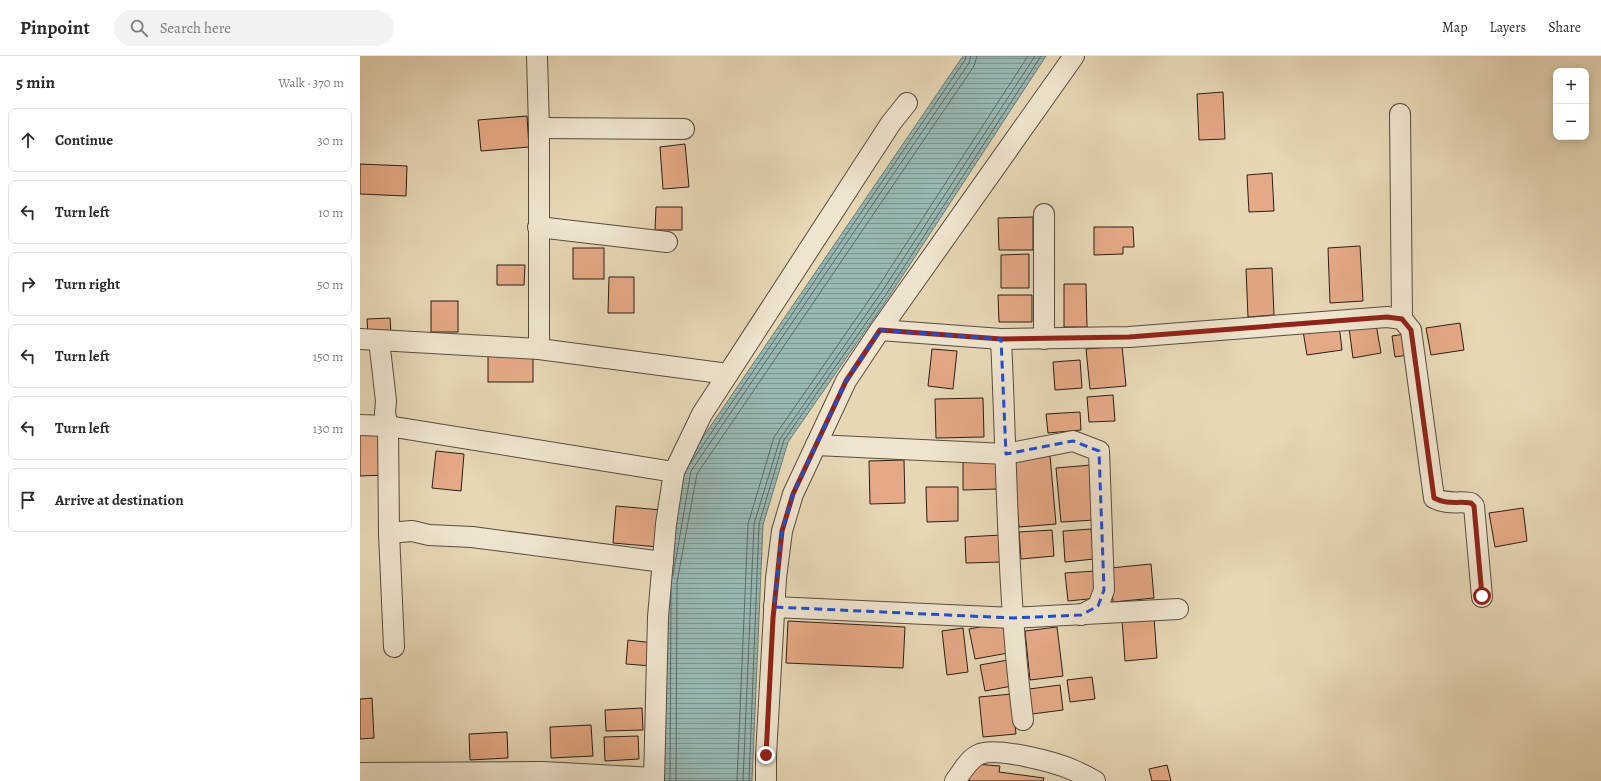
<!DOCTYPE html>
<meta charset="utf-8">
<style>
:root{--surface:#fff;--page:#f2f2f3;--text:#2b2b33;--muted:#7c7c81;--line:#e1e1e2}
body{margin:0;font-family:Alegreya,serif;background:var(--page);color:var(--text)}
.controls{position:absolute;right:12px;top:12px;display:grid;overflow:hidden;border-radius:8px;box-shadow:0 2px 10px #0003}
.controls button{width:36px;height:36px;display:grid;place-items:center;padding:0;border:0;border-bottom:1px solid var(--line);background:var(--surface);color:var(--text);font:20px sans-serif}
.stop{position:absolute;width:12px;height:12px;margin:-9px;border:3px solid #8f2418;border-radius:50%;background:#fff}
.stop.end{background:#8f2418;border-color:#fff;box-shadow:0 1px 4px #0008}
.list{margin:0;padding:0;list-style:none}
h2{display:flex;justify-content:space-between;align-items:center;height:52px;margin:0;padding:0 16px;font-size:17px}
h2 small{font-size:13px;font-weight:400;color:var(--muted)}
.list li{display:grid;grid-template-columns:26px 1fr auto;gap:12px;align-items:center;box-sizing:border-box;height:64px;margin:0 8px 8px;padding:0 8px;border:1px solid var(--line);border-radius:8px}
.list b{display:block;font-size:15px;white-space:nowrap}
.list em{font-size:13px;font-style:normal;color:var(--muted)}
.icon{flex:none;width:22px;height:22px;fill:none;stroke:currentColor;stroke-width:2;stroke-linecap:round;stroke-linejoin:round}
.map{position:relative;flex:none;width:1241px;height:725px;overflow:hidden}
header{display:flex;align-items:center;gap:24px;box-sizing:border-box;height:56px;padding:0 20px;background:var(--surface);border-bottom:1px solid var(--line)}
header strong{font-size:19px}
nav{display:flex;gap:22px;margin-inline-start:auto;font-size:14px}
.search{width:280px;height:36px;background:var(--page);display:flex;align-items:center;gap:10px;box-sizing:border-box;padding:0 14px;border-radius:22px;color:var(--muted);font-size:15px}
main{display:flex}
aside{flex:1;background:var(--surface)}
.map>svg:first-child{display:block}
</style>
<header>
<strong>Pinpoint</strong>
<div class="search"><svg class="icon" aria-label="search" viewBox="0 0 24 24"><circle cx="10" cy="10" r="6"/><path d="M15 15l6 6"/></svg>Search here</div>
<nav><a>Map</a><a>Layers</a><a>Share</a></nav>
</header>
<main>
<aside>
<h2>5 min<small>Walk · 370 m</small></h2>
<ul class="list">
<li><svg class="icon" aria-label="ahead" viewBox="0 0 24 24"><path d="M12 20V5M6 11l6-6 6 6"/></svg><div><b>Continue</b></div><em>30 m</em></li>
<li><svg class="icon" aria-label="left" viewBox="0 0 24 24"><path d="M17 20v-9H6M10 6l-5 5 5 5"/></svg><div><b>Turn left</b></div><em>10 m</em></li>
<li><svg class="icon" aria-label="right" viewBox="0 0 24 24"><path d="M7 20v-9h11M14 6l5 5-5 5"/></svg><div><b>Turn right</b></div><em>50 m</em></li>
<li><svg class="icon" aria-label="left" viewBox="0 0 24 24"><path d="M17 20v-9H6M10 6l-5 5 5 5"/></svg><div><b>Turn left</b></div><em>150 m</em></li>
<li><svg class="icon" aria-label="left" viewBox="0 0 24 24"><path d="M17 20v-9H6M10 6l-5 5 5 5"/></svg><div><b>Turn left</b></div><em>130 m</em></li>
<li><svg class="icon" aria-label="arrive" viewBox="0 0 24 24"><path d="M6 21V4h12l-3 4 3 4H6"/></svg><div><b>Arrive at destination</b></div></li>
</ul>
</aside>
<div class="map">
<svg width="1241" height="725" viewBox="0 0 1241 725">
<defs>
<pattern id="water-rules" width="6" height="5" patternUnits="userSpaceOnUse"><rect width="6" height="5" fill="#98b8b3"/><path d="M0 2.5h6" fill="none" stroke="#7c9591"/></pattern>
</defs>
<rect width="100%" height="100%" fill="#e7d7b5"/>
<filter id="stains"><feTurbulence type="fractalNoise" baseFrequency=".005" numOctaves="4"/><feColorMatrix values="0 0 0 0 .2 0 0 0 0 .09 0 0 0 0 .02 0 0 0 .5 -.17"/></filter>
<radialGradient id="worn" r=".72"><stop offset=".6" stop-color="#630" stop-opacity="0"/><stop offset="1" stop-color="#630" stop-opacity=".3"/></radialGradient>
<path fill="url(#water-rules)" stroke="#6c7a75" d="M 603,0 L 686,0 L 530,239 L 428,386 L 403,469 L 392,725 L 301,725 L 302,525 L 322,412 Z"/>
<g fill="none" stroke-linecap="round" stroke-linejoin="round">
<g stroke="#616b66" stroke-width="1">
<path d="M 330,408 L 605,4 L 606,0"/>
<path d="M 313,520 L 331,415 L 609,7 L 611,0"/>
<path d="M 310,725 L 311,533"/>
<path d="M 316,725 L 317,526 L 337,418 L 614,10 L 617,0"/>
<path d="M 377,725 L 388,468 L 414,381 L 518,231 L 668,0"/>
<path d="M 383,725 L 394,468 L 420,383 L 523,234 L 675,0"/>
<path d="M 389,725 L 399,468 L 424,384 L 527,237 L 681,0"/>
</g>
</g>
<g fill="#e5a985" stroke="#2a1e19">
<path d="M 863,36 L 865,83 L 839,84 L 837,38 Z"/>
<path d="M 167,60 L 169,91 L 121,95 L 118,64 Z"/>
<path d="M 325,88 L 329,131 L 303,133 L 300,91 Z"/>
<path d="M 0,108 L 47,110 L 46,140 L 0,138 Z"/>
<path d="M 912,117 L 914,155 L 889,156 L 887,119 Z"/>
<path d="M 296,151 L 322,151 L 322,174 L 295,174 Z"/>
<path d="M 673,161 L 673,194 L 639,194 L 638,162 Z"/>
<path d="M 734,171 L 773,171 L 774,191 L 763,191 L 763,198 L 734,199 Z"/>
<path d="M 1000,190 L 1003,245 L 970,247 L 968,192 Z"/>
<rect x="213" y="192" width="31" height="31"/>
<path d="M 669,198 L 669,232 L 641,232 L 641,199 Z"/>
<path d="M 137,209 L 165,209 L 164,229 L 137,229 Z"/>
<path d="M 912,212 L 914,259 L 888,261 L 886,213 Z"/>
<path d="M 249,221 L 274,221 L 274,257 L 248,257 Z"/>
<path d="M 704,228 L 726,228 L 727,271 L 704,271 Z"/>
<path d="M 638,239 L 672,239 L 672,266 L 639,266 Z"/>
<rect x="71" y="245" width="27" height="31"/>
<path d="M 30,262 L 31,277 L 8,278 L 7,263 Z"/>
<path d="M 1100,267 L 1104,294 L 1071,299 L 1066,272 Z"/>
<path d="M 1016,268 L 1021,297 L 993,302 L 989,272 Z"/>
<path d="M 979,269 L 982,294 L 947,299 L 943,275 Z"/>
<path d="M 1045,278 L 1048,299 L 1035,301 L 1032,280 Z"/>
<path d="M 762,290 L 766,330 L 730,333 L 726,293 Z"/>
<path d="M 572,293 L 597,295 L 593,333 L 568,330 Z"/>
<rect x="128" y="298" width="45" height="28"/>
<path d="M 720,304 L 722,332 L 695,334 L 693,306 Z"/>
<path d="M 753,339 L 755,365 L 729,366 L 727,341 Z"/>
<path d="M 623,342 L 624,381 L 576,382 L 575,343 Z"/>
<path d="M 720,356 L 721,374 L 688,377 L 686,358 Z"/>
<path d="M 24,378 L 27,419 L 0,420 L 0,379 Z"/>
<path d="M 76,395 L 104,398 L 101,435 L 72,432 Z"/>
<path d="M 690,400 L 696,468 L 659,471 L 653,404 Z"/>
<path d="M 636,402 L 637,433 L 603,434 L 603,403 Z"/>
<path d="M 544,404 L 545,447 L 510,448 L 509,405 Z"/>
<path d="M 731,409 L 735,464 L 701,466 L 696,412 Z"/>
<path d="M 566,431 L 598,431 L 598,465 L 567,466 Z"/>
<path d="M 256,450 L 301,454 L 298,491 L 253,487 Z"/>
<path d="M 1163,452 L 1167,485 L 1135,491 L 1129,457 Z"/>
<path d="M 731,473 L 734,503 L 705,506 L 703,475 Z"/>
<path d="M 692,474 L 694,500 L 661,503 L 659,476 Z"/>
<path d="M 641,479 L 642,506 L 606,507 L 605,481 Z"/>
<path d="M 791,508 L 794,542 L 753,546 L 750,512 Z"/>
<path d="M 736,515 L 738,542 L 708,545 L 705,517 Z"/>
<path d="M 794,562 L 797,602 L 765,605 L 762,564 Z"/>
<path d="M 428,565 L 545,571 L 543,612 L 426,607 Z"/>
<path d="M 643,567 L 648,597 L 615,603 L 609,573 Z"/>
<path d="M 697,571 L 703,620 L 670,624 L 665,575 Z"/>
<path d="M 603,572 L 608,616 L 587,619 L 582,575 Z"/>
<path d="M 268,584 L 294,587 L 292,610 L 266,608 Z"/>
<path d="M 648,604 L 652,630 L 625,635 L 620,609 Z"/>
<path d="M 732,621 L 735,643 L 710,646 L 707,624 Z"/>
<path d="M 700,629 L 703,654 L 672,658 L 669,633 Z"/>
<path d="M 652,638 L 656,678 L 623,681 L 619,641 Z"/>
<path d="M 12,642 L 14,682 L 0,683 L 0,643 Z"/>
<path d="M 282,652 L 283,674 L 246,675 L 245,654 Z"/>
<path d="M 231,669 L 233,700 L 191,702 L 190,671 Z"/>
<path d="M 147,676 L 148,702 L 110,704 L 109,678 Z"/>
<path d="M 278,680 L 279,703 L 245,705 L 244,681 Z"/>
<path d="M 615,708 L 640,710 L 639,716 L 684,722 L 683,725 L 609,725 L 609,715 L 615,715 Z"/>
<path d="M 807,709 L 811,725 L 792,725 L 789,713 Z"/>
</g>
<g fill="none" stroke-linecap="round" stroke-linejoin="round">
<defs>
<g id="minor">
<path d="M 177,0 L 179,72 L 179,293"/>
<path d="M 1040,58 L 1042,263"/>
<path d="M 179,72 L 324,73"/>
<path d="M 178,171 L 307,186"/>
<path d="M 520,274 L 641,283 L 769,281 L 1027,261 L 1042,263 L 1051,274 L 1074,442 C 1087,449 1098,445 1111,447 L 1114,450 L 1122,541"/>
<path d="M 0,283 L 179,293 L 368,318"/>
<path d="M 641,283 C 647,410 647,539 663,664"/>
<path d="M 684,283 L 684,158"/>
<path d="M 0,369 L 28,370 L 25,357 L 26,345 L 19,284"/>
<path d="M 456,389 L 646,398 L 713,385 L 739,395 L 744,534 L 738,550 L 721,559"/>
<path d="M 29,477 L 52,475 L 69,479 L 112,481 L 303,506"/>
<path d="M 414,551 L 653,562 L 818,553"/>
<path d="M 34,591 L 29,477 L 28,370 L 314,416"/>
<path d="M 0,717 L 183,716 L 294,722"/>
<path d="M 294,725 L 298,561 L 306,468 L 314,416 L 342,358 L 531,67 L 547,47"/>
<path d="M 406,725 L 406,699 L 416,522 L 422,475 L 433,438 L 486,325 L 520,274 L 714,0"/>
<path d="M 595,725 C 602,716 609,702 620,698 C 637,691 695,706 713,714 C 720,717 728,721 735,725"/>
</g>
</defs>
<use href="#minor" stroke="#594c40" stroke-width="22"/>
<use href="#minor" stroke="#efe5cf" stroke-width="20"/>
</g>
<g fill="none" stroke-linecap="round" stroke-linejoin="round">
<path stroke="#8f2418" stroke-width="5" d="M 406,699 L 413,562 L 422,475 L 433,438 L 486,325 L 520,274 L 641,283 L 769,281 L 1027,261 L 1042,263 L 1051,274 L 1074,442 C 1087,449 1098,445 1111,447 L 1114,450 L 1122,540"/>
</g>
<path fill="none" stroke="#1d4ed8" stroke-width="3" stroke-dasharray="8 5" stroke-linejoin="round" d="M 520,274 L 641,283 L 646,398 L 713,385 L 739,395 L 744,534 L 738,550 L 721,559 L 653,562 L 414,551 L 422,475 L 433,438 L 486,325 Z"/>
<rect width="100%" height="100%" filter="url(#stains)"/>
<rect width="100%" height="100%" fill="url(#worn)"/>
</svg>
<div class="controls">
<button>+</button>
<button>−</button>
</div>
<div class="stop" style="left:1122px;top:540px"></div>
<div class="stop end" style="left:406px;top:699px"></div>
</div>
</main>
